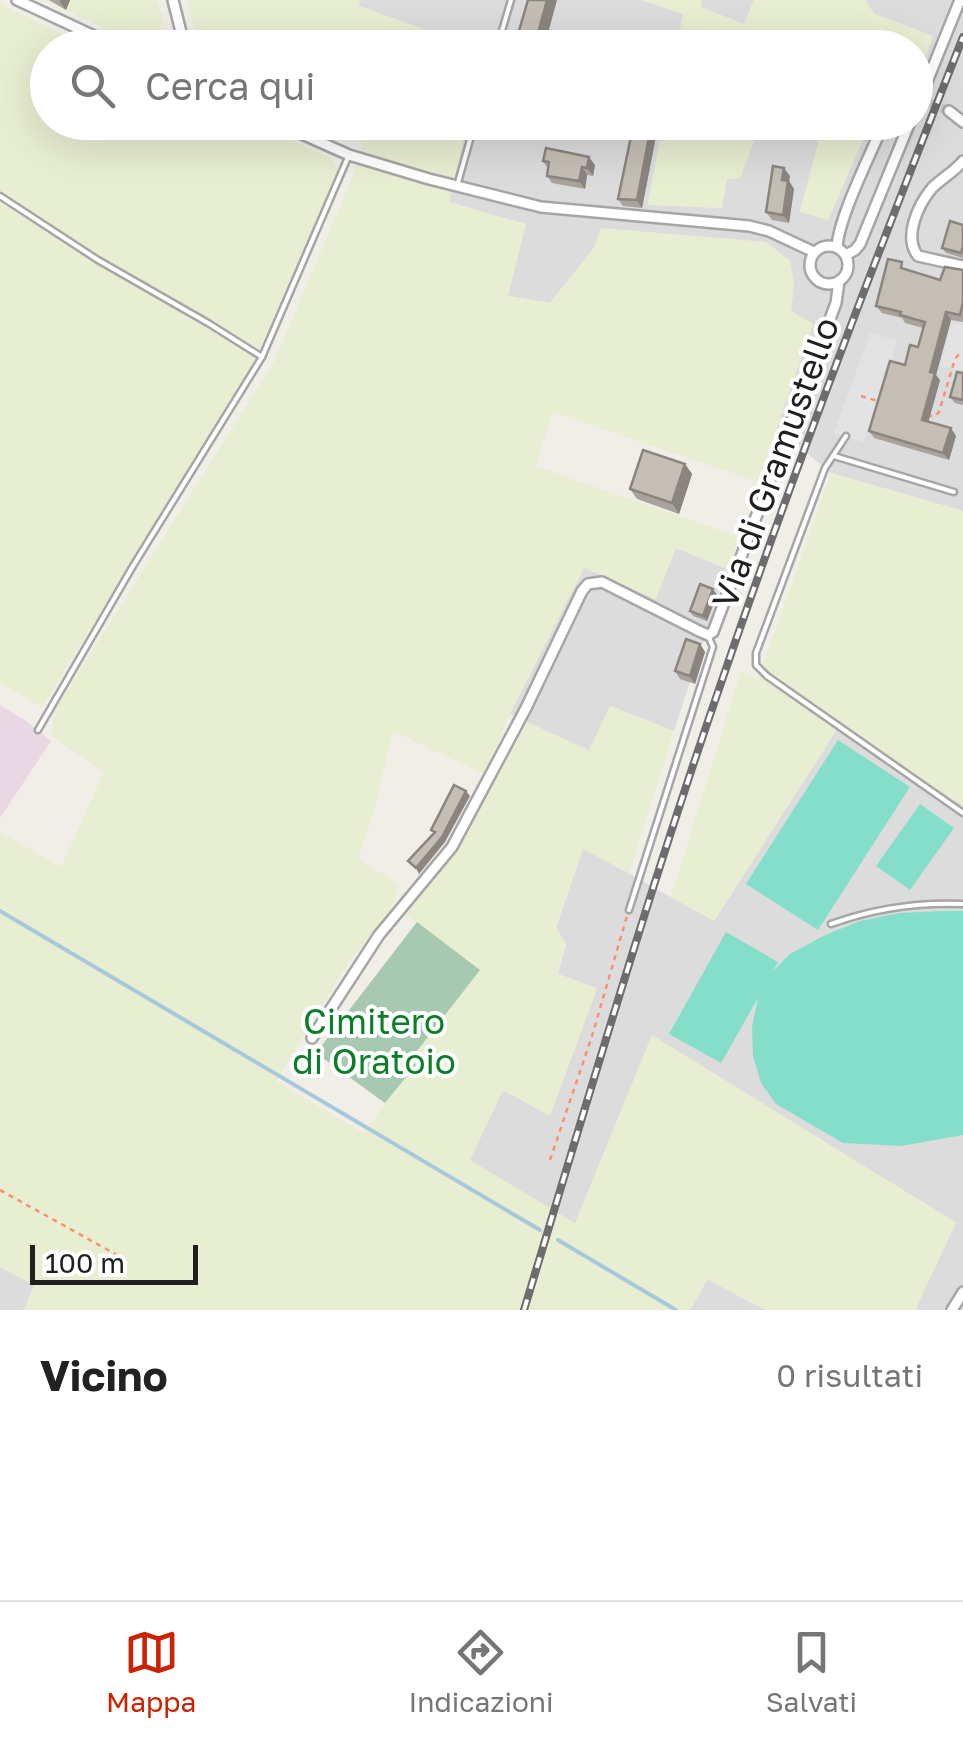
<!DOCTYPE html>
<html lang="it">
<style>
:root{--surface:#fff;--page:#f6f6f6;--text:#222;--muted:#767676;--line:#e0e0e0;--accent:#cd2201}
body{margin:0;font-family:"Golos Text",sans-serif;background:var(--page);color:var(--text)}
.scale{position:absolute;left:30px;bottom:25px;width:168px;box-sizing:border-box;padding-left:10px;border:5px solid #1f1f1f;border-top:0;font-size:28px;line-height:35px;white-space:nowrap;color:#1f1f1f;-webkit-text-stroke:8px #fff;paint-order:stroke}
.list{margin:0;padding:0;list-style:none}
h2{display:flex;justify-content:space-between;align-items:center;height:130px;margin:0;padding:0 40px;font-size:42px}
h2 small{font-size:32px;font-weight:400;color:var(--muted)}
.icon{flex:none;width:55px;height:55px;fill:none;stroke:currentColor;stroke-width:2;stroke-linecap:round;stroke-linejoin:round}
.map{position:relative;flex:none;width:963px;height:1310px;overflow:hidden}
.search{position:absolute;background:var(--surface);box-shadow:0 10px 40px #0002;left:30px;right:30px;top:30px;height:110px;display:flex;align-items:center;gap:25px;box-sizing:border-box;padding:0 35px;border-radius:55px;color:var(--muted);font-size:38px}
.sheet{height:290px;background:var(--surface)}
nav{display:flex;justify-content:space-around;align-items:center;box-sizing:border-box;height:140px;border-top:2px solid var(--line);background:var(--surface);font-size:28px;color:var(--muted)}
nav a{display:grid;justify-items:center;gap:5px}
nav .on{color:var(--accent)}
.map>svg:first-child{display:block}
</style>
<div class="map">
<svg width="963" height="1310" viewBox="0 0 963 1310">
<rect width="100%" height="100%" fill="#f0eee6"/>
<g fill="#dddcdc">
<path d="M 360,0 L 642,0 L 683,14 L 677,47 L 474,48 L 358,6 Z"/>
<path d="M 702,0 L 754,0 L 744,24 L 700,7 Z"/>
<path d="M 865,0 L 963,0 L 963,511 L 831,473 L 776,428 L 813,324 L 791,311 L 794,283 L 594,248 L 550,303 L 507,296 L 449,202 L 467,123 L 663,123 L 648,204 L 721,208 L 727,179 L 740,178 L 761,123 L 779,122 L 820,136 L 800,211 L 828,220 L 870,123 L 916,122 L 916,84 L 933,36 L 874,14 Z"/>
<path d="M 676,548 L 727,569 L 674,731 L 611,706 L 589,751 L 510,714 L 584,567 L 655,599 Z"/>
<path d="M 839,726 L 963,806 L 963,1310 L 915,1310 L 955,1222 L 652,1036 L 575,1224 L 469,1160 L 503,1090 L 549,1115 L 596,988 L 558,974 L 566,944 L 556,928 L 583,848 L 714,921 Z"/>
<path d="M 0,1267 L 34,1285 L 24,1310 L 0,1310 Z"/>
<path d="M 707,1279 L 765,1310 L 690,1310 Z"/>
</g>
<path fill="#e9d8e3" d="M 0,705 L 26,721 L 51,741 L 0,818 Z"/>
<g fill="#e8eed1">
<path d="M 44,0 L 157,0 L 162,16 L 160,33 L 146,41 L 146,47 L 130,47 L 132,41 Z"/>
<path d="M 187,0 L 360,0 L 359,6 L 474,47 L 200,47 Z"/>
<path d="M 642,0 L 702,0 L 701,7 L 744,24 L 754,0 L 865,0 L 874,14 L 933,36 L 916,84 L 916,48 L 677,47 L 683,14 Z"/>
<path d="M 0,4 L 90,47 L 48,48 L 48,122 L 256,123 L 256,126 L 331,158 L 338,170 L 251,368 L 42,707 L 0,683 Z"/>
<path d="M 314,123 L 467,123 L 449,202 L 526,224 L 508,296 L 551,303 L 594,248 L 601,228 L 766,242 L 790,261 L 794,283 L 791,311 L 813,324 L 758,482 L 553,412 L 535,466 L 739,537 L 727,569 L 676,548 L 656,599 L 584,568 L 510,714 L 484,774 L 393,731 L 373,814 L 358,859 L 399,884 L 388,916 L 349,961 L 276,1081 L 365,1134 L 385,1103 L 415,1065 L 410,1060 L 479,970 L 404,913 L 456,849 L 492,779 L 528,723 L 589,750 L 610,706 L 674,731 L 629,873 L 583,849 L 556,928 L 566,944 L 558,974 L 597,989 L 550,1116 L 503,1090 L 470,1160 L 575,1223 L 652,1035 L 956,1223 L 915,1310 L 765,1310 L 708,1279 L 690,1310 L 24,1310 L 34,1285 L 0,1267 L 0,832 L 61,867 L 104,772 L 51,736 L 55,710 L 274,362 L 353,176 L 363,143 Z"/>
<path d="M 663,123 L 761,123 L 740,178 L 727,179 L 722,208 L 648,205 Z"/>
<path d="M 779,123 L 870,123 L 828,220 L 800,212 L 820,136 Z"/>
<path d="M 831,473 L 963,511 L 963,806 L 839,726 L 714,921 L 671,897 L 741,672 L 758,679 Z"/>
</g>
<path fill="#a7c9b1" d="M 417,922 L 480,970 L 410,1060 L 416,1065 L 385,1103 L 316,1053 Z"/>
<g fill="#84deca">
<path d="M 838,740 L 910,787 L 818,930 L 746,884 Z"/>
<path d="M 920,804 L 954,828 L 910,890 L 876,866 Z"/>
<path d="M 939,911 L 963,911 L 963,1135 L 901,1146 L 843,1143 L 776,1104 L 761,1083 L 753,1056 L 752,1027 L 758,998 L 721,1063 L 669,1034 L 726,932 L 778,962 L 773,971 L 790,954 L 825,935 L 860,921 L 899,913 Z"/>
</g>
<g fill="#e3e3e3">
<path d="M 952,324 L 963,325 L 963,371 L 940,366 Z"/>
<path d="M 870,333 L 897,340 L 891,361 L 888,361 L 864,442 L 834,433 Z"/>
</g>
<g fill="none" stroke-linecap="round" stroke-linejoin="round">
<g stroke="#a6c8dd" stroke-width="4">
<path d="M 0,911 L 540,1230"/>
<path d="M 558,1240 L 676,1310"/>
</g>
<path stroke="#c6c5be" stroke-width="9" stroke-dasharray="9 4.5" stroke-linecap="butt" d="M 916,99 L 927,102 L 949,111"/>
<defs>
<g id="service">
<path d="M 497,48 L 511,0"/>
<path d="M 457,186 L 475,122"/>
<path d="M 0,196 L 98,260 L 208,323 L 262,357"/>
<path d="M 846,436 L 825,468 L 756,653 L 756,665 L 767,676 L 963,813"/>
<path d="M 834,456 L 954,492"/>
<path d="M 38,730 L 133,566 L 262,357 L 349,155"/>
<path d="M 629,910 L 713,647 L 708,635"/>
<path d="M 831,924 C 875,908 917,902 963,904"/>
</g>
<g id="minor">
<path d="M 17,0 L 120,48"/>
<path d="M 173,0 L 185,48"/>
<path d="M 916,109 L 960,0"/>
<path d="M 949,111 L 963,122"/>
<path d="M 275,122 L 349,155 L 429,179 L 541,207 L 749,226 L 769,231 L 814,252"/>
<path d="M 963,161 C 954,172 942,178 932,188 C 918,205 903,237 918,256 L 963,266"/>
<circle cx="829" cy="265" r="19"/>
<path d="M 837,247 C 839,216 871,154 884,122"/>
<path d="M 846,255 L 855,250 L 860,244 L 910,122"/>
<path d="M 312,1038 L 379,935 L 452,847 L 526,708 L 582,591 L 588,584 L 602,582 L 699,631 L 708,635 L 713,632 L 836,303 L 839,281"/>
<path d="M 952,1310 L 963,1292"/>
</g>
</defs>
<use href="#service" stroke="#a6a6a6" stroke-width="9"/>
<use href="#minor" stroke="#a6a6a6" stroke-width="14"/>
<g stroke="#f9926e" stroke-width="2.5" stroke-dasharray="5 5" stroke-linecap="butt">
<path d="M 861,396 L 881,402"/>
<path d="M 927,416 L 935,416 L 939,412 L 955,359 L 961,352"/>
<path d="M 550,1160 L 592,1036 L 627,916"/>
<path d="M 0,1190 L 126,1260"/>
</g>
<use href="#service" stroke="#fff" stroke-width="4"/>
<use href="#minor" stroke="#fff" stroke-width="9"/>
<defs>
<path id="rail" d="M 524,1310 C 587,1102 648,894 719,689 C 794,469 878,253 963,37"/>
</defs>
<use href="#rail" stroke="#6d6d6d" stroke-width="8"/>
<use href="#rail" stroke="#fff" stroke-width="4" stroke-dasharray="11" stroke-linecap="butt"/>
</g>
<g fill="#a9a39c">
<path d="M 49,0 L 70,0 L 66,10 Z"/>
<path d="M 634,122 L 656,122 L 658,126 L 642,208 L 623,206 L 618,199 Z"/>
<path d="M 218,123 L 243,124 L 237,136 L 221,128 Z"/>
<path d="M 543,161 L 595,165 L 593,176 L 587,175 L 585,189 L 552,183 L 547,176 L 548,169 Z"/>
<path d="M 790,176 L 789,181 L 794,189 L 789,223 L 772,220 L 766,212 Z"/>
<path d="M 963,225 L 963,258 L 946,253 L 942,248 Z"/>
<path d="M 963,270 L 963,322 L 951,320 L 936,375 L 940,380 L 928,422 L 956,436 L 949,460 L 874,438 L 869,431 L 905,365 L 918,347 L 923,328 L 905,323 L 902,318 L 882,313 L 876,306 Z"/>
<path d="M 963,373 L 963,405 L 955,403 L 950,397 Z"/>
<path d="M 685,464 L 692,474 L 679,514 L 637,499 L 630,489 Z"/>
<path d="M 717,595 L 707,621 L 693,616 L 690,611 Z"/>
<path d="M 700,644 L 705,652 L 695,684 L 680,679 L 675,671 Z"/>
</g>
<g fill="#8a857f">
<path d="M 61,0 L 70,0 L 66,10 L 60,2 Z"/>
<path d="M 547,0 L 557,0 L 544,48 L 534,48 Z"/>
<path d="M 237,122 L 243,124 L 237,136 L 234,130 Z"/>
<path d="M 652,122 L 656,122 L 658,126 L 642,208 L 637,200 Z"/>
<path d="M 589,157 L 595,165 L 593,176 L 587,168 Z"/>
<path d="M 582,167 L 587,175 L 585,189 L 579,181 Z"/>
<path d="M 784,168 L 790,176 L 789,181 L 794,189 L 789,223 L 783,215 L 782,180 Z"/>
<path d="M 946,312 L 951,320 L 936,375 L 940,380 L 927,427 L 922,420 L 930,372 Z"/>
<path d="M 951,428 L 956,436 L 949,460 L 943,453 Z"/>
<path d="M 685,464 L 692,474 L 679,514 L 672,503 Z"/>
<path d="M 713,589 L 717,595 L 707,621 L 703,616 Z"/>
<path d="M 700,644 L 705,652 L 695,684 L 690,676 Z"/>
<path d="M 466,791 L 470,796 L 445,842 L 419,874 L 416,868 Z"/>
</g>
<g fill="#c5beb5" stroke="#8a857f" stroke-width="2.5">
<path d="M 528,0 L 547,0 L 534,48 L 514,48 Z"/>
<path d="M 218,122 L 237,122 L 234,130 Z"/>
<path d="M 634,122 L 652,122 L 637,200 L 618,199 Z"/>
<path d="M 546,148 L 589,157 L 587,168 L 582,167 L 579,181 L 547,176 L 549,162 L 543,161 Z"/>
<path d="M 773,166 L 784,168 L 782,180 L 788,181 L 783,215 L 766,212 Z"/>
<path d="M 950,221 L 963,225 L 963,246 L 961,253 L 942,248 Z"/>
<path d="M 888,259 L 902,262 L 901,268 L 940,280 L 945,267 L 963,270 L 963,302 L 960,315 L 946,312 L 930,372 L 935,373 L 922,420 L 951,428 L 943,453 L 869,431 L 890,361 L 905,365 L 910,345 L 918,347 L 925,322 L 900,315 L 901,312 L 876,306 Z"/>
<path d="M 957,372 L 963,373 L 963,400 L 950,397 Z"/>
<path d="M 643,450 L 685,464 L 672,503 L 630,489 Z"/>
<path d="M 700,584 L 713,589 L 703,616 L 690,611 Z"/>
<path d="M 686,639 L 700,644 L 690,676 L 675,671 Z"/>
<path d="M 454,785 L 466,791 L 442,837 L 416,868 L 408,861 L 435,832 L 431,830 Z"/>
</g>
<g text-anchor="middle" stroke-width="8" stroke-linejoin="round" paint-order="stroke">
<g font-size="35" fill="#1f1f1f" stroke="#fff">
<text transform="translate(776 463) rotate(-70)" y="12">Via di Gramustello</text>
</g>
<g font-size="35" fill="#0c7e28" stroke="#fff">
<text x="374" y="1034">Cimitero<tspan x="374" dy="40">di Oratoio</tspan></text>
</g>
</g>
</svg>
<div class="scale">100 m</div>
<div class="search"><svg class="icon" aria-label="search" viewBox="0 0 24 24"><circle cx="10" cy="10" r="6"/><path d="M15 15l6 6"/></svg>Cerca qui</div>
</div>
<section class="sheet">
<h2>Vicino<small>0 risultati</small></h2>
<ul class="list">
</ul>
</section>
<nav>
<a class="on"><svg class="icon" aria-label="map" viewBox="0 0 24 24"><path d="M3 6l6-2 6 2 6-2v14l-6 2-6-2-6 2zM9 4v14M15 6v14"/></svg>Mappa</a>
<a><svg class="icon" aria-label="directions" viewBox="0 0 24 24"><path d="M12 3l9 9-9 9-9-9zM9 14v-3h6M13 9l2 2-2 2"/></svg>Indicazioni</a>
<a><svg class="icon" aria-label="saved" viewBox="0 0 24 24"><path d="M7 4h10v16l-5-4-5 4z"/></svg>Salvati</a>
</nav>
